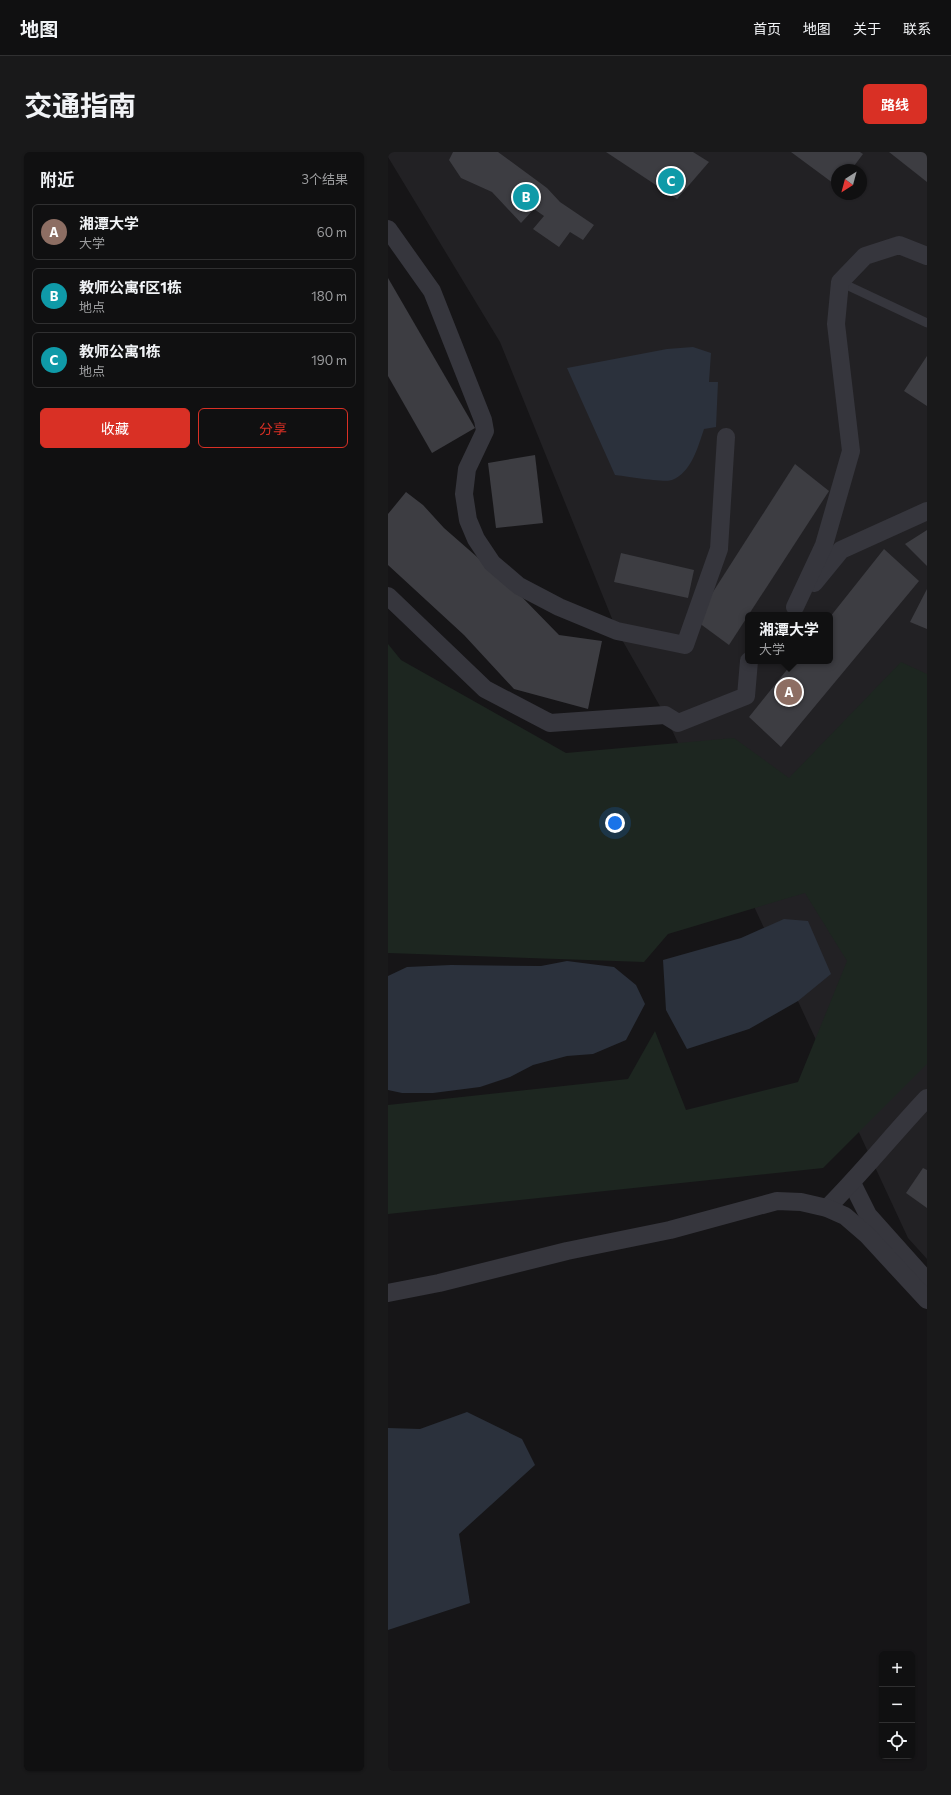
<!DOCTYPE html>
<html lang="zh">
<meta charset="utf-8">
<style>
:root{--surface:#101011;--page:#19191a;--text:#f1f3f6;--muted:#9c9d9f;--line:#303031;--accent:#d93025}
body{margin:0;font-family:Commissioner,"Noto Sans SC",sans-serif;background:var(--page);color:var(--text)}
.controls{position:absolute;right:12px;bottom:12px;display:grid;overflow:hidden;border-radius:6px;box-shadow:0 1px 3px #0004}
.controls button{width:36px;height:36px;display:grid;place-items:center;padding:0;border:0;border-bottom:1px solid var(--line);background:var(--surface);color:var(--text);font:20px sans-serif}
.compass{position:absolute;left:443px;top:12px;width:36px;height:36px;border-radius:50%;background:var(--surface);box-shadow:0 1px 3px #0004;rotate:216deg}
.you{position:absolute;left:227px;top:671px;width:14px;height:14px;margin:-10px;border:3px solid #fff;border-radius:50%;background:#1a73e8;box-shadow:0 0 0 6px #1a73e833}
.badge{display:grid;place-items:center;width:26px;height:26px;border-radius:50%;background:var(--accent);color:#fff;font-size:13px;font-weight:700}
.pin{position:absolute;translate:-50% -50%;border:2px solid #fff;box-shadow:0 1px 4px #0006}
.popup{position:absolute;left:357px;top:460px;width:88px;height:52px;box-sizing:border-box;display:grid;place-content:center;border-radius:6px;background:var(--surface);filter:drop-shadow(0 1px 3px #0005);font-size:13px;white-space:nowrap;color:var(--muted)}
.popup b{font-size:15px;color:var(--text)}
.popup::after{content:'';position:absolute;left:50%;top:100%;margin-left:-8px;border:8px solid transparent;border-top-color:var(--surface)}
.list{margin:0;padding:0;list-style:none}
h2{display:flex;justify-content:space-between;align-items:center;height:52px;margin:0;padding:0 16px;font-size:17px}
h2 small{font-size:13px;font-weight:400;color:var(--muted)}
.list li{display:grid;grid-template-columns:26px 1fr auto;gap:12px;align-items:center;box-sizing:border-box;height:56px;margin:0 8px 8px;padding:0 8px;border:1px solid var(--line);border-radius:6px}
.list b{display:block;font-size:15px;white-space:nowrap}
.list p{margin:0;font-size:13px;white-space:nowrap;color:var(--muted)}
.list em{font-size:13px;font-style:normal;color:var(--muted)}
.actions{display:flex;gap:8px;padding:12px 16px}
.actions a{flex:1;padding:9px 0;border:1px solid var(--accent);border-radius:6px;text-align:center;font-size:14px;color:var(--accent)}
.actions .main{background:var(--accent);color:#fff}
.icon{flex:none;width:22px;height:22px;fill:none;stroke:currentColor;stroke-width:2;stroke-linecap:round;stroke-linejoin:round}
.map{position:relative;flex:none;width:539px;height:1619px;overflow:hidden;border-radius:6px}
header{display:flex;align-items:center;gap:24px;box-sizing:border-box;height:56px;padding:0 20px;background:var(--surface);border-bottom:1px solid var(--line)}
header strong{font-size:19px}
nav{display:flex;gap:22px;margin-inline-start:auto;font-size:14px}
.intro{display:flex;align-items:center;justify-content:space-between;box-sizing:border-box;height:96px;padding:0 24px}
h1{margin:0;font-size:28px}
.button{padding:10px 18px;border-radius:6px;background:var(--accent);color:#fff;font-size:14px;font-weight:700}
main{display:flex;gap:24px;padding:0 24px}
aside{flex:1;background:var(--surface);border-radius:6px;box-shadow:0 1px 3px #0004}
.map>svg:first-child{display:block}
</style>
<header>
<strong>地图</strong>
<nav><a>首页</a><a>地图</a><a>关于</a><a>联系</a></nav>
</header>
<div class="intro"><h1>交通指南</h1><a class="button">路线</a></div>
<main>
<aside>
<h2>附近<small>3个结果</small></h2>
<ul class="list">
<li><span class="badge" style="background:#8d6e63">A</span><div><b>湘潭大学</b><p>大学</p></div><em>60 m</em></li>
<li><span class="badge" style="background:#0f9aa8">B</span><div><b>教师公寓f区1栋</b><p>地点</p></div><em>180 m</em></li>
<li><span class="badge" style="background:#0f9aa8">C</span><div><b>教师公寓1栋</b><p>地点</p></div><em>190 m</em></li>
</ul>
<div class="actions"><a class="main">收藏</a><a>分享</a></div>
</aside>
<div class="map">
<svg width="539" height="1619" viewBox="0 0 539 1619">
<rect width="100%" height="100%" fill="#161517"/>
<path fill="#222124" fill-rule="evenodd" d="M 0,0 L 539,0 L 539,1107 L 520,1086 L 277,563 L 229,479 L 112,190 L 0,5 ZM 449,18 L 473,18 L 473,42 L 449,42 ZM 360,463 L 442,463 L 442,509 L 360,509 Z"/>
<path fill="#1d2620" d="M 0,492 L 13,508 L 178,601 L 346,586 L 401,626 L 513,510 L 539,522 L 539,912 L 435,1016 L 0,1062 L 0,953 L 240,927 L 267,879 L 298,958 L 410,930 L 459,809 L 417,741 L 280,782 L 256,810 L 0,801 Z"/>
<g fill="#2b313c">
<path d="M 305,195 L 323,201 L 321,230 L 330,230 L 328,275 L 316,277 C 310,295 303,321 284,328 C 277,331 237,324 227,323 L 179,216 L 279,197 Z"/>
<path d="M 396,767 L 420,769 L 443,822 L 410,849 L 361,877 L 299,897 L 278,858 L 275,808 L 353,786 Z"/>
<path d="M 179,809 L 226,815 L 248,833 L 257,852 L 238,888 L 205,902 L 179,904 L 145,913 L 122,925 L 92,935 L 45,941 L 14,941 L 0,938 L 0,824 L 19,815 L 63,813 L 153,814 Z"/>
<path d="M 79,1260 L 134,1287 L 147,1313 L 71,1382 L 82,1451 L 0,1478 L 0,1276 L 32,1277 Z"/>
</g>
<g fill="#3d3d42">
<path d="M 65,0 L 110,0 L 159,36 L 172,50 L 206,73 L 195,88 L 182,80 L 171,95 L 145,77 L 156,64 L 146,57 L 133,71 L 104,40 L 73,26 L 61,8 Z"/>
<path d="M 218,0 L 305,0 L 321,10 L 289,47 Z"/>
<path d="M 403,0 L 472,0 L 475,2 L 463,18 L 449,18 L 449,34 Z"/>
<path d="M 501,0 L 539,0 L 539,30 Z"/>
<path d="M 0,126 L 87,276 L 44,301 L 0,224 Z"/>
<path d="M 539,204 L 539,254 L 516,239 Z"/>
<path d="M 147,303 L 155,371 L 108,376 L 100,311 Z"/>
<path d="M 407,312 L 441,339 L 341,493 L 307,468 Z"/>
<path d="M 18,340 L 35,353 L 56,376 L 129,440 L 171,483 L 214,489 L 200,557 L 126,537 L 76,483 L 0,413 L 0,362 Z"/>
<path d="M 539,378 L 539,414 L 517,392 Z"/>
<path d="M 496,397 L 531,429 L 393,595 L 361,565 L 406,509 L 442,509 L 442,465 Z"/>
<path d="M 233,401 L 306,418 L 300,446 L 226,430 Z"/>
<path d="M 539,437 L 539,477 L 522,470 Z"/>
<path d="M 535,1016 L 539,1018 L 539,1056 L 518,1041 Z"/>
</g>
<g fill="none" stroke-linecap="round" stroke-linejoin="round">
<path stroke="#36363d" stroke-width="9" d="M 452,130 L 539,171"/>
<g stroke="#36363d" stroke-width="18">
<path d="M 0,77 L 44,139 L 95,268 L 97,279 L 79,317 L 76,342 L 80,368 L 88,387 L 104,411 L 131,434 L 171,455 L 229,479 L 297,493 L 331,397 L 338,285"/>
<path d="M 426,431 L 453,398 L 539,359"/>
<path d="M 0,444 L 97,537 L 162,571 L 277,563 L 290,571 L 358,544 L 361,509"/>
<path d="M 407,455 L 436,393 L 463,299 L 448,172 L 452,130 L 477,104 L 511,93 L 539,104"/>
<path d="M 464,1031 L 480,1063 L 539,1129"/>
<path d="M 439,1056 C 474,1021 505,982 539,946"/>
<path d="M 0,1141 L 51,1131 L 179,1099 L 282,1078 L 389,1049 L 413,1050 L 439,1056 L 457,1064 L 479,1083 L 539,1148"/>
</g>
</g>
</svg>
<div class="controls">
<button>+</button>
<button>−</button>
<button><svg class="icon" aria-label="locate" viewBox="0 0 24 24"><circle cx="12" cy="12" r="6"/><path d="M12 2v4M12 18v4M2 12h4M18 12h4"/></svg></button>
</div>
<svg class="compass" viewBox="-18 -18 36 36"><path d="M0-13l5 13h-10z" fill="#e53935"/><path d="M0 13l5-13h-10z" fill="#9c9d9f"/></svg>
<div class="you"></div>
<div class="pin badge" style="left:401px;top:540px;background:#8d6e63">A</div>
<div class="popup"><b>湘潭大学</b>大学</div>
<div class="pin badge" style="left:138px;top:45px;background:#0f9aa8">B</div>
<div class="pin badge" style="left:283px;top:29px;background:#0f9aa8">C</div>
</div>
</main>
